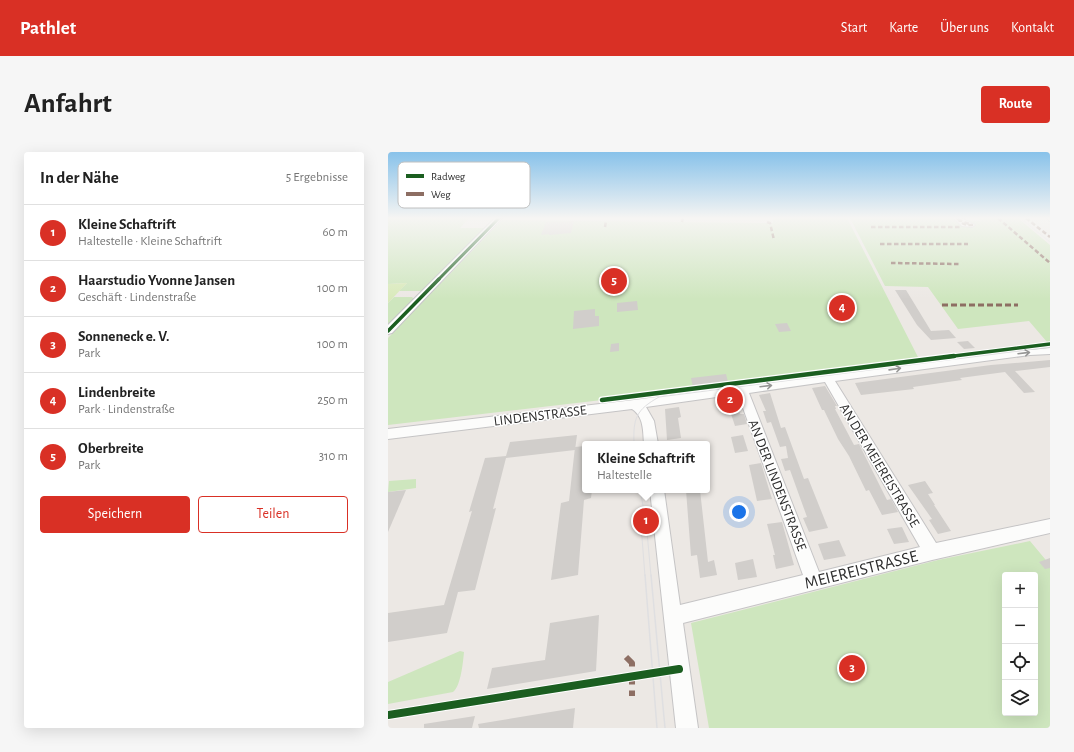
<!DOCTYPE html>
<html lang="de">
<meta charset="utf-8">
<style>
:root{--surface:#fff;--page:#f6f6f6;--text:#222;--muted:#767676;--line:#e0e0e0;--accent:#d93025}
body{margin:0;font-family:"Alegreya Sans",sans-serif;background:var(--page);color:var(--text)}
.controls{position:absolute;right:12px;bottom:12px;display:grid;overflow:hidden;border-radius:4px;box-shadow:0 4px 16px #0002}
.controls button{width:36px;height:36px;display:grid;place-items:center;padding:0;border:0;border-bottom:1px solid var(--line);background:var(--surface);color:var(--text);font:20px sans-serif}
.you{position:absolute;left:351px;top:360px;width:14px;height:14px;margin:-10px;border:3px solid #fff;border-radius:50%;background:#1a73e8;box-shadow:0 0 0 6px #1a73e833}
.badge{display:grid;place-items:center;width:26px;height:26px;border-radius:50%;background:var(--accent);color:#fff;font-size:13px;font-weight:700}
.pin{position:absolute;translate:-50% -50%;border:2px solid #fff;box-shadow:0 1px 4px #0006}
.popup{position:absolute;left:194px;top:289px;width:128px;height:52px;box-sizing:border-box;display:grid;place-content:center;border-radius:4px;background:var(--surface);filter:drop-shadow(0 1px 3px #0005);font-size:13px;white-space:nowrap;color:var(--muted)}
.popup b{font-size:15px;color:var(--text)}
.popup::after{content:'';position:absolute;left:50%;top:100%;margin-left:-8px;border:8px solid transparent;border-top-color:var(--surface)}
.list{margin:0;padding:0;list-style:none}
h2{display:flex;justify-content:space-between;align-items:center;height:52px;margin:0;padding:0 16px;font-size:17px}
h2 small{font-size:13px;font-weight:400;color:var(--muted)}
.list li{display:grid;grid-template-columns:26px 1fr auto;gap:12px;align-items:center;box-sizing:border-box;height:56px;padding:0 16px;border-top:1px solid var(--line)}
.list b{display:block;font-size:15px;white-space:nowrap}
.list p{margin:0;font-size:13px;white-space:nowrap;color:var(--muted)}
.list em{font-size:13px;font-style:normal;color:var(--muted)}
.actions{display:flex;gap:8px;padding:12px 16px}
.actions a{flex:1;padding:9px 0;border:1px solid var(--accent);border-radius:4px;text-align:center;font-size:14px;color:var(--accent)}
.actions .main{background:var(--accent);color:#fff}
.icon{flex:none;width:22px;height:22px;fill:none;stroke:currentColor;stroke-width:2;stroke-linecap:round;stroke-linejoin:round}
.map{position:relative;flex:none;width:662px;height:576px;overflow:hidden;border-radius:4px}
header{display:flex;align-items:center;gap:24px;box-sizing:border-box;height:56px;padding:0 20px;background:var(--accent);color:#fff}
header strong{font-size:19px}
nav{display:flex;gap:22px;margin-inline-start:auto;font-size:14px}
.intro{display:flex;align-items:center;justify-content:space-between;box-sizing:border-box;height:96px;padding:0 24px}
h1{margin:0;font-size:28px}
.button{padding:10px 18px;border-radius:4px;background:var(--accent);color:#fff;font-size:14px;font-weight:700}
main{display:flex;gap:24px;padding:0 24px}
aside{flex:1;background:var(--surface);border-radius:4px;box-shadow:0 4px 16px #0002}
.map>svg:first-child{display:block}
</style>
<header>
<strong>Pathlet</strong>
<nav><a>Start</a><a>Karte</a><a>Über uns</a><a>Kontakt</a></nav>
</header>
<div class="intro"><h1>Anfahrt</h1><a class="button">Route</a></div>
<main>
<aside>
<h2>In der Nähe<small>5 Ergebnisse</small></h2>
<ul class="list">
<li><span class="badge">1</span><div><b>Kleine Schaftrift</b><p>Haltestelle · Kleine Schaftrift</p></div><em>60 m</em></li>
<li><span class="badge">2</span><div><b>Haarstudio Yvonne Jansen</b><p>Geschäft · Lindenstraße</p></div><em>100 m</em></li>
<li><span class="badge">3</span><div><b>Sonneneck e. V.</b><p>Park</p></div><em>100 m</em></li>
<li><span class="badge">4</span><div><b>Lindenbreite</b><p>Park · Lindenstraße</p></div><em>250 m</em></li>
<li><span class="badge">5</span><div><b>Oberbreite</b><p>Park</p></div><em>310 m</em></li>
</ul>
<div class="actions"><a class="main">Speichern</a><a>Teilen</a></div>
</aside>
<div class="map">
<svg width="662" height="576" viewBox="0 0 662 576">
<rect width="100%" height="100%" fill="#ece8e4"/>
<g fill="#cee6be" fill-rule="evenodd">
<path d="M 0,66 L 81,66 L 72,76 L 98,76 L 34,139 L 11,139 L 19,131 L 0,132 Z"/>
<path d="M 385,66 L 459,66 L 531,207 L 214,248 L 0,273 L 0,186 L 114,68 L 385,71 Z"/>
<path d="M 462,66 L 567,66 L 569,68 L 593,69 L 590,66 L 630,66 L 662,93 L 662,190 L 659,190 L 641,169 L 570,177 L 540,135 L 497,134 Z"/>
<path d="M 6,145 L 24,145 L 27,148 L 0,175 L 0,151 Z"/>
<path d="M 28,327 L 28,336 L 0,340 L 1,329 Z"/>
<path d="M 642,389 L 662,413 L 662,576 L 321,576 L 303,471 L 550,408 ZM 617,423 L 647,423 L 647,561 L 617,561 Z"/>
<path d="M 72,499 L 76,500 C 75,510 73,534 65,540 L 0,552 L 0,530 Z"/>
</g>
<path fill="#d9eabb" d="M 19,131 L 0,151 L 0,132 Z"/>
<g fill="#d1cecb">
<path d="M 186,69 L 183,81 L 161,83 L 161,82 L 153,83 L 158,70 Z"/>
<path d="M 507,138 L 518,138 L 543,179 L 561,178 L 568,186 L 543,188 L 529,173 Z"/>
<path d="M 249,149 L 250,158 L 229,160 L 229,151 Z"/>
<path d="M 207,157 L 207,164 L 211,164 L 211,174 L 185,177 L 186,159 Z"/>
<path d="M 399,171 L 403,179 L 391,180 L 387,172 Z"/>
<path d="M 580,189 L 587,196 L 576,197 L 569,190 Z"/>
<path d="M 231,191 L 231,199 L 222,200 L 223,192 Z"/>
<path d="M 662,208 L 662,215 L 627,219 L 647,240 L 636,241 L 617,220 L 572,226 L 574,228 L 525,235 L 526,237 L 473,243 L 467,231 L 603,213 Z"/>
<path d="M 338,222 L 340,230 L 305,235 L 303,226 Z"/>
<path d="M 437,234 L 449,254 L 447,254 L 448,257 L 447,257 L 466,293 L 471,292 L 499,348 L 503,347 L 510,360 L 494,363 L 481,338 L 478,339 L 461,304 L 450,287 L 436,258 L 434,258 L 424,236 Z"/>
<path d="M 382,241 L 393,276 L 397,275 L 416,327 L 420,326 L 440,376 L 421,380 L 415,366 L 419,365 L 402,318 L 397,319 L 393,307 L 400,306 L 398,294 L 392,295 L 383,270 L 379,271 L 375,259 L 378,259 L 371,243 Z"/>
<path d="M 347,244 L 352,262 L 356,262 L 359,272 L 347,274 L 340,253 L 333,254 L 331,246 Z"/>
<path d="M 291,255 L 293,265 L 290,266 L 293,286 L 279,288 L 277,257 Z"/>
<path d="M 189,283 L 187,298 L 118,306 L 105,357 L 108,356 L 87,438 L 70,440 L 59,481 L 0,490 L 0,461 L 56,453 L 84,359 L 81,360 L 97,306 L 118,304 L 122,290 Z"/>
<path d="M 355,283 L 360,299 L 347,301 L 343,285 Z"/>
<path d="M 197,294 L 197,338 L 204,338 L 203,346 L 196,348 L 190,423 L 163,428 L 173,351 L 181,349 L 187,295 Z"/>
<path d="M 373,311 L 384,347 L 369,349 L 361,313 Z"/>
<path d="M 537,329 L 545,341 L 540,342 L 547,353 L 546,353 L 563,379 L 550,382 L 541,368 L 544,367 L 520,333 Z"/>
<path d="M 18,338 L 0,380 L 0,340 Z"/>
<path d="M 298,338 L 312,338 L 320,410 L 326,408 L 329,423 L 312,426 L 309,403 L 303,404 Z"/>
<path d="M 394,370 L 406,413 L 388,417 L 385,403 L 387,403 L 379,372 Z"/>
<path d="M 514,375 L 521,390 L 506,392 L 499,377 Z"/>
<path d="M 451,388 L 458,404 L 436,408 L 430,392 Z"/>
<path d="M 662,406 L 662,416 L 657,417 L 651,410 Z"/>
<path d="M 365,407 L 369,425 L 350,428 L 347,411 Z"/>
<path d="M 211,463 L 208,519 L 99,537 L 104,516 L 157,508 L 162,471 Z"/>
<path d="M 187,556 L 185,576 L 91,576 L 90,572 Z"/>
<path d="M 87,564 L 84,576 L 36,576 L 36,572 Z"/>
</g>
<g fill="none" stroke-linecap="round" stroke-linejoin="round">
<defs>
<g id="minor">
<path d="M 107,66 L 114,66 L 4,181 L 0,182 L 0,173 Z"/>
<path d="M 566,66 L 573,66 L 587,73 L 584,75 L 574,74 Z"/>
<path d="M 658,66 L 662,66 L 662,69 Z"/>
<path d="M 662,196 L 662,202 L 642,203 L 447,229 L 548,391 L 662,367 L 662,381 L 544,408 L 295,471 L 310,576 L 288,576 L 262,338 L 276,338 L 292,453 L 415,423 L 350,242 L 258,255 L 266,269 L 270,292 L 256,292 C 255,279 256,265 244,257 L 0,287 L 0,277 L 246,248 L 536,209 ZM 437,230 L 532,395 L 431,420 L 361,241 Z"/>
</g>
</defs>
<use href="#minor" stroke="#c5c4c5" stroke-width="2"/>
<use href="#minor" fill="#fcfcfb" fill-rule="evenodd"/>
<g stroke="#dfdfe1" stroke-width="1">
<path d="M 632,66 L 662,90"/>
<path d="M 246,292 C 245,266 248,258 271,245 L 662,195"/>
<path d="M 252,338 L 258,369 L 263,424"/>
<path d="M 253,373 L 257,424"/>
</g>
<g stroke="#dfdfe1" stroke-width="1.5">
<path d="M 257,423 L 269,576"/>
<path d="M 263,423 L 277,576"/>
</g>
<g stroke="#8d6e63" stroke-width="2.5" stroke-dasharray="4.5 2.5" stroke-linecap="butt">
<path d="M 569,66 C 574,72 576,73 584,73 L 571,68"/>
<path d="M 610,66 L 662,111"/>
<path d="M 638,66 L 662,85"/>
<path d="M 294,70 L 295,66"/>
<path d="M 379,70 L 382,71 L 386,88"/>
<path d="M 217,75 L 218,69"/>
<path d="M 483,75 L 572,75"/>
<path d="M 492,92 L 580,92"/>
<path d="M 503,111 L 572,112"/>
</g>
<path stroke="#8d6e63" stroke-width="3" stroke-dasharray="6 3" stroke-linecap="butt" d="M 554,153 L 630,153"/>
<path stroke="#8d6e63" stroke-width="6" stroke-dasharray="12 6" stroke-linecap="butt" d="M 238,505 L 244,511 L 244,544"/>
<defs>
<path id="cycleway-far3" d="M 50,128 L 111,66"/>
<g id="cycleway-far2">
<path d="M 0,179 L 51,127"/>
<path d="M 558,205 L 662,192"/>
</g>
<path id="cycleway-far1" d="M 214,248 L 566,204"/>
<path id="cycleway" d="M 0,563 L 291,517"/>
</defs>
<use href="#cycleway-far3" stroke="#fff" stroke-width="4.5"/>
<use href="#cycleway-far2" stroke="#fff" stroke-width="5.5"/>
<use href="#cycleway-far1" stroke="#fff" stroke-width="7"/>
<use href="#cycleway" stroke="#fff" stroke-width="10"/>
<use href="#cycleway-far3" stroke="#1b5e20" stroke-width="3"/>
<use href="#cycleway-far2" stroke="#1b5e20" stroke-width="3.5"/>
<use href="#cycleway-far1" stroke="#1b5e20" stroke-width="4.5"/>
<use href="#cycleway" stroke="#1b5e20" stroke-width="8"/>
</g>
<defs><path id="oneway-shaft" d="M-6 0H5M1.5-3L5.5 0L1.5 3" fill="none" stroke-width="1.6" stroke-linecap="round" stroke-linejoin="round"/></defs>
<g stroke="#959594">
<use href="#oneway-shaft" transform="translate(636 201) rotate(-7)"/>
<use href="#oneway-shaft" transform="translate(507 217) rotate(-8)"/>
<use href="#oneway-shaft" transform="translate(378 234) rotate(-7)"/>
</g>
<linearGradient id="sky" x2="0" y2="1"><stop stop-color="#88c2ea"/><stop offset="0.45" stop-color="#f6f5f3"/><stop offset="1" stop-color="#f6f5f3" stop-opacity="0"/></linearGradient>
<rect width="662" height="147" fill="url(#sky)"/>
<g text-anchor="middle" stroke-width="3" stroke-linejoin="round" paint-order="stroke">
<g font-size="14" fill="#2e2e2e" stroke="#fff">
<text transform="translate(152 263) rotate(-7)" y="5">LINDENSTRASSE</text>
<text transform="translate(492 313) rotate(59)" y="5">AN DER MEIEREISTRASSE</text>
<text transform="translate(390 333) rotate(69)" y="5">AN DER LINDENSTRASSE</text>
</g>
<g font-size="17" fill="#2e2e2e" stroke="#fff">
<text transform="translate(473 417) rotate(-14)" y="6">MEIEREISTRASSE</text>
</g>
</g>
<rect x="10" y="10" width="132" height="46" rx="6" fill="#fff" stroke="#c0c0c0" stroke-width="1"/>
<rect x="18" y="22" width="18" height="4" fill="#1b5e20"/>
<rect x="18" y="40" width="18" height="4" fill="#8d6e63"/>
<g font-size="11" fill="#2e2e2e">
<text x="43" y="28">Radweg</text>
<text x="43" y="46">Weg</text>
</g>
</svg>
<div class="controls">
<button>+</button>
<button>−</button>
<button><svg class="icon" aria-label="locate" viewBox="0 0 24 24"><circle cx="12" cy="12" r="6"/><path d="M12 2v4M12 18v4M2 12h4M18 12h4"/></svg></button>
<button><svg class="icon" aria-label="layers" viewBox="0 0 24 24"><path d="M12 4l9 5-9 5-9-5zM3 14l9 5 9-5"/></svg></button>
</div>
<div class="you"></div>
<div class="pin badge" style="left:258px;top:369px">1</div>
<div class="popup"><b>Kleine Schaftrift</b>Haltestelle</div>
<div class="pin badge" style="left:342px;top:248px">2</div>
<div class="pin badge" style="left:464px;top:516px">3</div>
<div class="pin badge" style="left:454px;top:156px">4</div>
<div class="pin badge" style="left:226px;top:129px">5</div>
</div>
</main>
